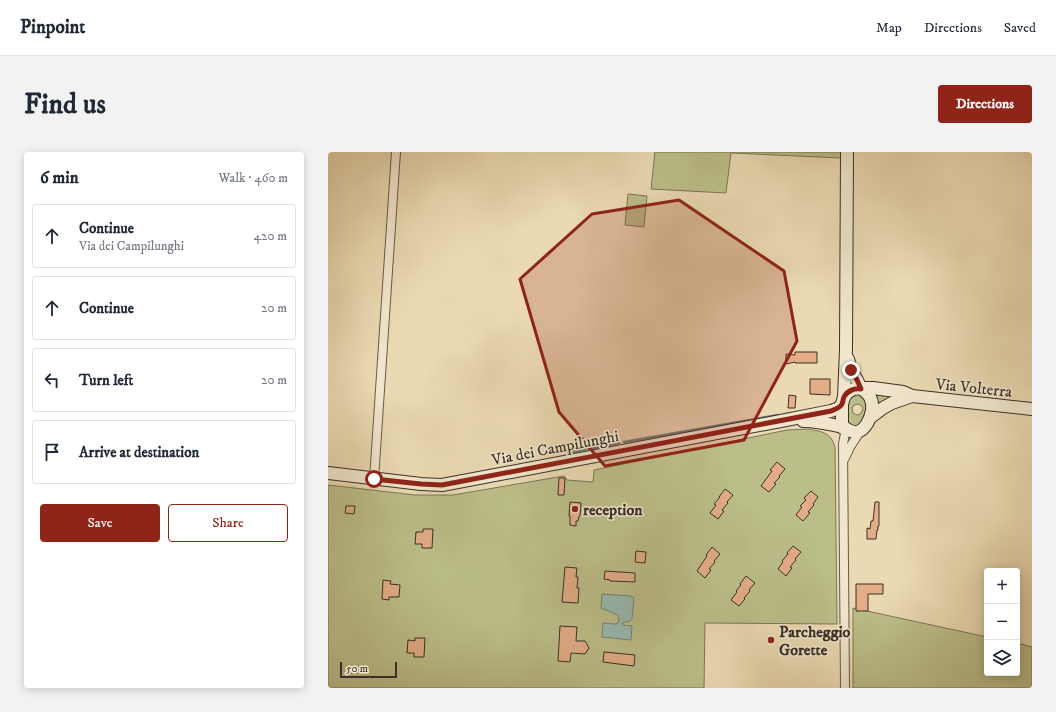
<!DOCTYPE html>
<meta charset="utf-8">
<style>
:root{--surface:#fff;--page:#f2f2f3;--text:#1f2937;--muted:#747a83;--line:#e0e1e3;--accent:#8f2418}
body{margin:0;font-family:"IM FELL DW Pica",serif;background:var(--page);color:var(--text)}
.controls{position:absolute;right:12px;bottom:12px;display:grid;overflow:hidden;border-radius:4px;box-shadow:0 2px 10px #0003}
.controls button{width:36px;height:36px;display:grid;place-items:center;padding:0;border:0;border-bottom:1px solid var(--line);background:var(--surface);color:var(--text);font:20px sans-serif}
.scale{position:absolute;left:12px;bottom:10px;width:57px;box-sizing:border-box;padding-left:4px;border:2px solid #3a3027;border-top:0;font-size:11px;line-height:14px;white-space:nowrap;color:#3a3027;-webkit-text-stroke:3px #f1e6cd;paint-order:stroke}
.stop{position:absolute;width:12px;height:12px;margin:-9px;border:3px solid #8f2418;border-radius:50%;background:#fff}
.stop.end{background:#8f2418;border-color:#fff;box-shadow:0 1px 4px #0008}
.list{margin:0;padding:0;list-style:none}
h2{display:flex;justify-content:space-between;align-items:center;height:52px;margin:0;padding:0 16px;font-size:17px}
h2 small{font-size:13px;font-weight:400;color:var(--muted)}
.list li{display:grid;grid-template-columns:26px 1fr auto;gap:12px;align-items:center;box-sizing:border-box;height:64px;margin:0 8px 8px;padding:0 8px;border:1px solid var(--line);border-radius:4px}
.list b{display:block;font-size:15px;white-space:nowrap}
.list p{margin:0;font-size:13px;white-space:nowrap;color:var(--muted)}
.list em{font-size:13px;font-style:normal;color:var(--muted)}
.actions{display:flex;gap:8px;padding:12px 16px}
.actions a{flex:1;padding:9px 0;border:1px solid var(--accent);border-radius:4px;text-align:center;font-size:14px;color:var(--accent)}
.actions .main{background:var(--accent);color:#fff}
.icon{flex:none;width:22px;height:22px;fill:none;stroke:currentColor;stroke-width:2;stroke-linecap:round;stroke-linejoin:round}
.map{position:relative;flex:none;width:704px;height:536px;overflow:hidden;border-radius:4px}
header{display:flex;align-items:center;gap:24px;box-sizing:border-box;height:56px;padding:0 20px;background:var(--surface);border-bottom:1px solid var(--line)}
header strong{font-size:19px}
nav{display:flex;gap:22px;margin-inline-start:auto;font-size:14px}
.intro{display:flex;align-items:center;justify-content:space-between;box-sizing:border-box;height:96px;padding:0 24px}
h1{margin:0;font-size:28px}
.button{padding:10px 18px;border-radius:4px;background:var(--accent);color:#fff;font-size:14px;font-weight:700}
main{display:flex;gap:24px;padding:0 24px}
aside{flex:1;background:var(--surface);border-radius:4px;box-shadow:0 2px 10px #0003}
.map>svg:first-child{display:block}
</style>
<header>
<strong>Pinpoint</strong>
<nav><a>Map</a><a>Directions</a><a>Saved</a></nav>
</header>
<div class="intro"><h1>Find us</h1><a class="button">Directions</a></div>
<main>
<aside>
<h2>6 min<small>Walk · 460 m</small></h2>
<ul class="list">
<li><svg class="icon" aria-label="ahead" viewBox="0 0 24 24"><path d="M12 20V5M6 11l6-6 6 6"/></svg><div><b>Continue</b><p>Via dei Campilunghi</p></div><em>420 m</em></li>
<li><svg class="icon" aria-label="ahead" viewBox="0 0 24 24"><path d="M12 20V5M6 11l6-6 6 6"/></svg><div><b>Continue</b></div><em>20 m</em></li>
<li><svg class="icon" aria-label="left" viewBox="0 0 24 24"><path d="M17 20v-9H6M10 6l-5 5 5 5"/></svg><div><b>Turn left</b></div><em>20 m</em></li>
<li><svg class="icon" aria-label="arrive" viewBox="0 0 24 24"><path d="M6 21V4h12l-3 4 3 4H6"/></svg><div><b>Arrive at destination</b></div></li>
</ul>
<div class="actions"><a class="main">Save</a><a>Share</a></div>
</aside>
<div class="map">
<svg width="704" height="536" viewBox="0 0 704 536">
<rect width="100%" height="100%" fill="#ead9b2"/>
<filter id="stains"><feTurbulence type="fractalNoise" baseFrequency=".005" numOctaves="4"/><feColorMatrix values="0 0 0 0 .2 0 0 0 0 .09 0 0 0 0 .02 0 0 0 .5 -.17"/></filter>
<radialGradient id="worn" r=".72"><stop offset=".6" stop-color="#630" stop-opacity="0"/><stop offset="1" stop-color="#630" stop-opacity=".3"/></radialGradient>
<g fill="#bbbe89" stroke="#7a7758" fill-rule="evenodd">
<path d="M 327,0 L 513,0 L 513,6 L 403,1 L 398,41 L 323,37 Z"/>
<path d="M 300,42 L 319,44 L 316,75 L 297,73 Z"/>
<path d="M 543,240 L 572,244 L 548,256 Z"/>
<path d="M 531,242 L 542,249 C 539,258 532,285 520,270 L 519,244 ZM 530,252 L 534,254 L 535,258 L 532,262 L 529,263 L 525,261 L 524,256 L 526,253 Z"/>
<path d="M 481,277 C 494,280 503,280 507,295 L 509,472 L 377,471 L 376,536 L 0,536 L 0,333 L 87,343 L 125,343 L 236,324 L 239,328 L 265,330 L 266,318 L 459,278 Z"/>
<path d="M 525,456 L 659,485 L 659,521 L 689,521 L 689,491 L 704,495 L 704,536 L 525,536 Z"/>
</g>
<path fill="#98bab0" stroke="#728379" d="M 274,442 L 303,444 L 306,446 L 304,467 L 302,469 L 294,471 L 295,473 L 304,474 L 303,488 L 274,485 L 275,471 L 287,472 L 290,471 L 291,468 L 290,463 L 273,456 Z"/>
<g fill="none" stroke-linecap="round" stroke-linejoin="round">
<g stroke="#728379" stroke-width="2.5">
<path d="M 296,290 L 450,263"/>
<path d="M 240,301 L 291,291"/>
</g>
</g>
<g fill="#e2ad87" stroke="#3a3027">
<path d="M 467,200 L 489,200 L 489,211 L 467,211 L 467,210 L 458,212 L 458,202 L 467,203 Z"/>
<path d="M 482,227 L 502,227 L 502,243 L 482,242 Z"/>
<path d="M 461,243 L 468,244 L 467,256 L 460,256 Z"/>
<path d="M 449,310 L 457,317 L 451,324 L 452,325 L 446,331 L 448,332 L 441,340 L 433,334 L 444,319 L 442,318 Z"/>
<path d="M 231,326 L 237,326 L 236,343 L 230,343 Z"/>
<path d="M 397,337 L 405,343 L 399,350 L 400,351 L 394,358 L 396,359 L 390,367 L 382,361 L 388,353 L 386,352 L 392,345 L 391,345 Z"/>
<path d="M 483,339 L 490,345 L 485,352 L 486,353 L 480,360 L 482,361 L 475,369 L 468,363 L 474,355 L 472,354 L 478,348 L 476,346 Z"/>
<path d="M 242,350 L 253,351 L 252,364 L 251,364 L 250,369 L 248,369 L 248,374 L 242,373 L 242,364 L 241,364 Z"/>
<path d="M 547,350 L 551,350 L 551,374 L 550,374 L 550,378 L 549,378 L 548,387 L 539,387 L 539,376 L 542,377 L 543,369 L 545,369 Z"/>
<path d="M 18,354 L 27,354 L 26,362 L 17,361 Z"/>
<path d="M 95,377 L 105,377 L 104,396 L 94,396 L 94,392 L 87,392 L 88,380 L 95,380 Z"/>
<path d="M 465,394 L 473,400 L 467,407 L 468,408 L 462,415 L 464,416 L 458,424 L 450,417 L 455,410 L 454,409 L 460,402 L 459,401 Z"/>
<path d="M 384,395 L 392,402 L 386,409 L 387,410 L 381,417 L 383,418 L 377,426 L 369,419 L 379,404 L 378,403 Z"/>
<path d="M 308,399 L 318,400 L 317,411 L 307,410 Z"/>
<path d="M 237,415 L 249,416 L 248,425 L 250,425 L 249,436 L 251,436 L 250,451 L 234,450 Z"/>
<path d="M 277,419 L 307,421 L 307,430 L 282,429 L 282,428 L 276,427 Z"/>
<path d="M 418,424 L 427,431 L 421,438 L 422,439 L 416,446 L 417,447 L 411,454 L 403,448 L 409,440 L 408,439 L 413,433 L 412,432 Z"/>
<path d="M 55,428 L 63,429 L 62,432 L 72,433 L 71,445 L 61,445 L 61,448 L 54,447 Z"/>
<path d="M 528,432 L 555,432 L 555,442 L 540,442 L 540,459 L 528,459 Z"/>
<path d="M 232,474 L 249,475 L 248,489 L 257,489 L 261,496 L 257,502 L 243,501 L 242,510 L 230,509 Z"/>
<path d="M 87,486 L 97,486 L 96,505 L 86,505 L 86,501 L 79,501 L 80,488 L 87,489 Z"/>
<path d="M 276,500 L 307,503 L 306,514 L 275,510 Z"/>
</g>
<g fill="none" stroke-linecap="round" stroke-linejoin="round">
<defs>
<g id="street">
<path d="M 517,306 L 522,295 L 533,278"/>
<path d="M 46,327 L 68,0"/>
<path d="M 517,536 L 515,292 L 518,276"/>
</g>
<g id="secondary">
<path d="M 520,207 L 523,218 L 529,228 L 533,237"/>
<path d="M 516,245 L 518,198 L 519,0"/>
<path d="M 543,265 L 555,256 L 564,251 L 584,244"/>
<path d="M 475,269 C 488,269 502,272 515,275 C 519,277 524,281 529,280 C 538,278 543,265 544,258 C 545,248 542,243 534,237"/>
<path d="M 515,276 L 514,270 L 514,252 L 516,245 L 520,240 L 526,237 L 531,236 L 545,236 L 575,240 L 584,244 L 704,257"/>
<path d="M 0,321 L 93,332 L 114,333 L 458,268 L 503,259 L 511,256 L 514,252"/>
</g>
</defs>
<use href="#street" stroke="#665a4a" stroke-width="10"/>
<use href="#secondary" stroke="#3a3027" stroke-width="14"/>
<use href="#street" stroke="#f1e6cd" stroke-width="8"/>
<use href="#secondary" stroke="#f1e6cd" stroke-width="12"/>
</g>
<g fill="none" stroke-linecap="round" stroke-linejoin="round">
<path stroke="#8f2418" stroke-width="5" d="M 46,327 L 93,332 L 114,333 L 503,259 C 508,257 512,256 514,252 C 515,250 515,247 516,245 C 519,239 526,236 533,237 L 529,228 L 523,218"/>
</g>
<path fill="#8f2418" fill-opacity="0.2" stroke="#8f2418" stroke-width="3" stroke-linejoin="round" d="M 351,48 L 456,119 L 469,189 L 416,288 L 277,314 L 231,260 L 192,127 L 264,62 Z"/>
<g fill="#8f2418" stroke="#f1e6cd" stroke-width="1.5">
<circle cx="247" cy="357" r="4"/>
<circle cx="443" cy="488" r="4"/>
</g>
<g text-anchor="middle" stroke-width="3" stroke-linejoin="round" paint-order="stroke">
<g font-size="16" fill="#3a3027" stroke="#f1e6cd">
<text transform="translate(646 235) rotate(6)" y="6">Via Volterra</text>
<text transform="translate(227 295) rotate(-11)" y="6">Via dei Campilunghi</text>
</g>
<g font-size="16" font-weight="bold" fill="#3a3027" stroke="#f1e6cd" text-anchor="start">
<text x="255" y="363">reception</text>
<text x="451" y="485">Parcheggio<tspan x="451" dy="18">Gorette</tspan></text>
</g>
</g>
<rect width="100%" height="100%" filter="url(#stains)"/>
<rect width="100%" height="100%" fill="url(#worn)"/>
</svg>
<div class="controls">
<button>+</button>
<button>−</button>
<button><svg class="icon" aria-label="layers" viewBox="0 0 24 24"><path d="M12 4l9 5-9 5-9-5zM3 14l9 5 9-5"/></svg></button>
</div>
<div class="scale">50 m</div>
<div class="stop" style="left:46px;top:327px"></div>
<div class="stop end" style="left:523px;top:218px"></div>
</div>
</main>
